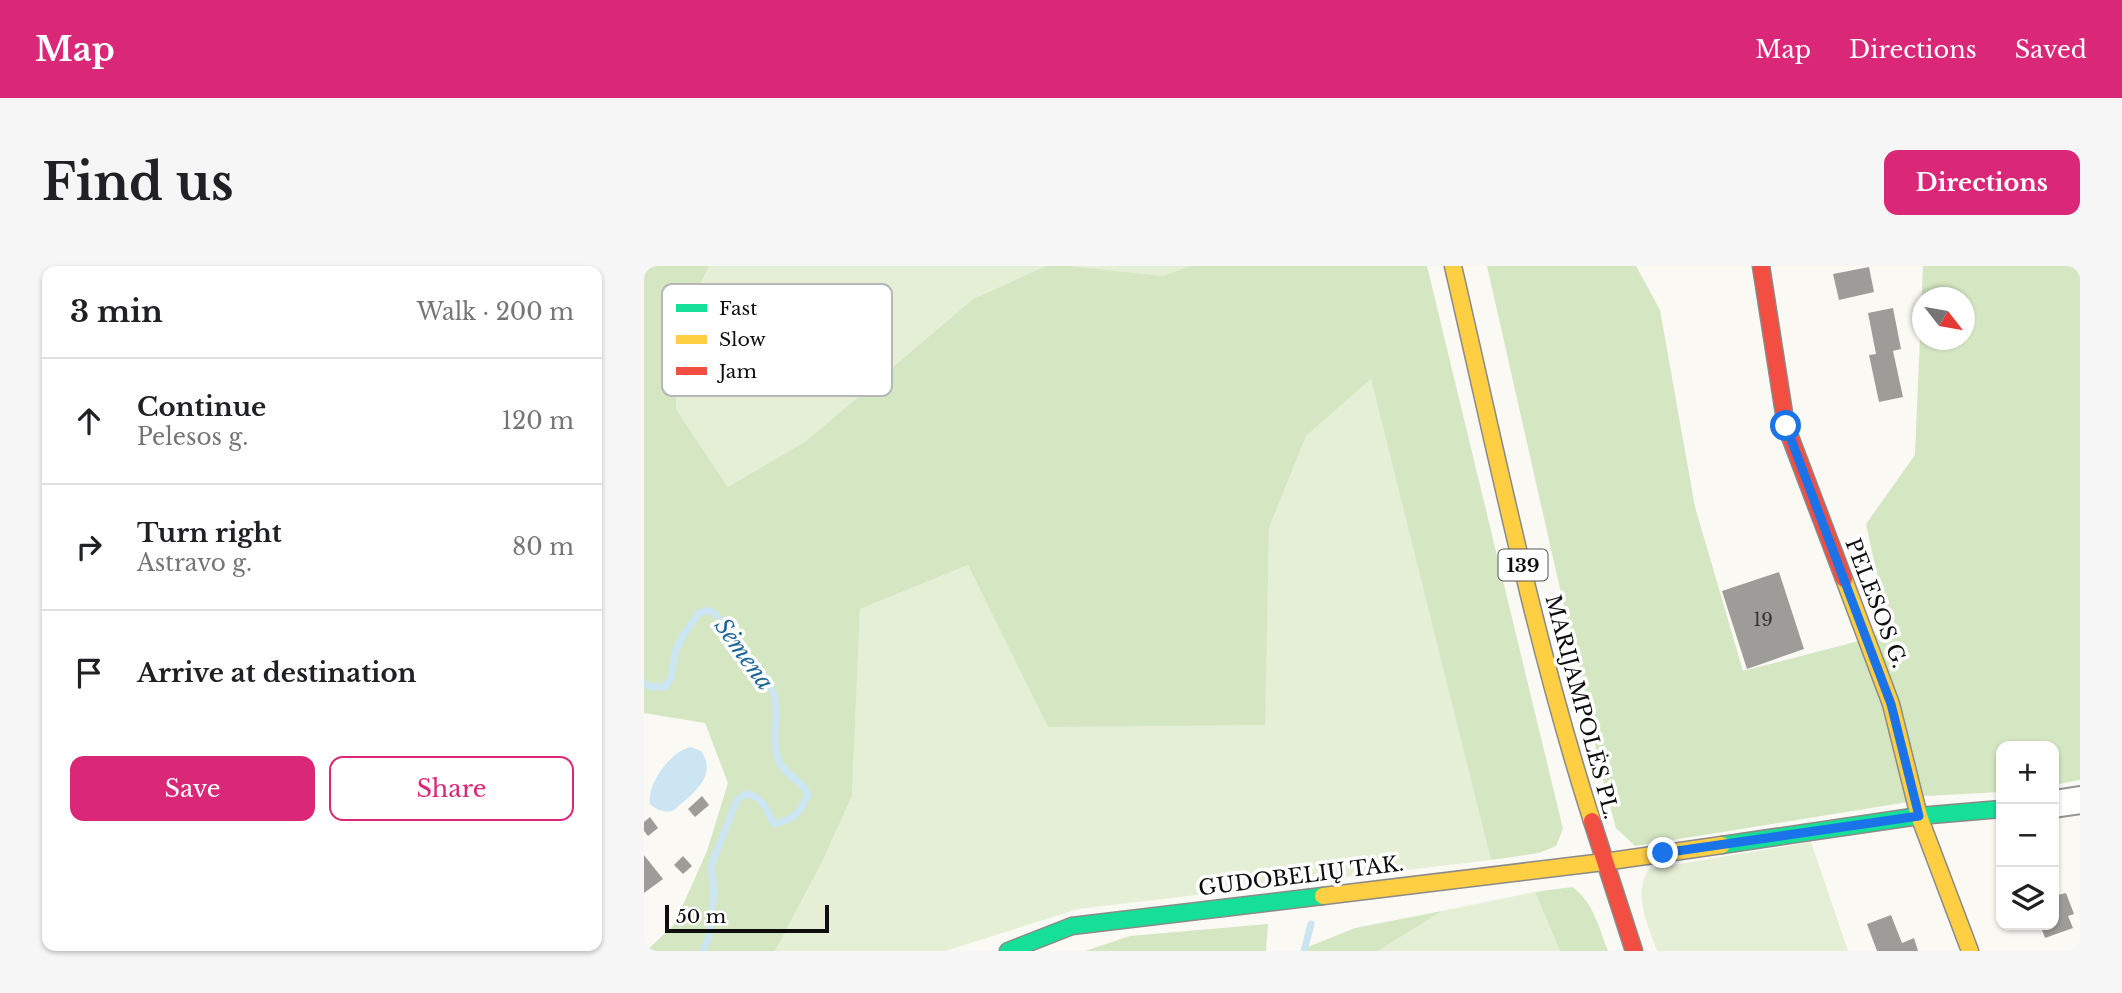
<!DOCTYPE html>
<meta charset="utf-8">
<style>
:root{--surface:#fff;--page:#f6f6f6;--text:#202124;--muted:#757577;--line:#e0e0e0;--accent:#db2777}
body{margin:0;font-family:"Libre Baskerville",serif;background:var(--page);color:var(--text)}
.controls{position:absolute;right:21px;bottom:21px;display:grid;overflow:hidden;border-radius:14px;box-shadow:0 2px 5px #0004}
.controls button{width:63px;height:63px;display:grid;place-items:center;padding:0;border:0;border-bottom:2px solid var(--line);background:var(--surface);color:var(--text);font:35px sans-serif}
.compass{position:absolute;left:1268px;top:21px;width:63px;height:63px;border-radius:50%;background:var(--surface);box-shadow:0 2px 5px #0004;rotate:121deg}
.scale{position:absolute;left:21px;bottom:18px;width:164px;box-sizing:border-box;padding-left:7px;border:4px solid #0e0e0e;border-top:0;font-size:19px;line-height:24px;white-space:nowrap;color:#0e0e0e;-webkit-text-stroke:5px #fff;paint-order:stroke}
.stop{position:absolute;width:21px;height:21px;margin:-16px;border:5px solid #1a73e8;border-radius:50%;background:#fff}
.stop.end{background:#1a73e8;border-color:#fff;box-shadow:0 2px 7px #0008}
.list{margin:0;padding:0;list-style:none}
h2{display:flex;justify-content:space-between;align-items:center;height:91px;margin:0;padding:0 28px;font-size:30px}
h2 small{font-size:23px;font-weight:400;color:var(--muted)}
.list li{display:grid;grid-template-columns:46px 1fr auto;gap:21px;align-items:center;box-sizing:border-box;height:126px;padding:0 28px;border-top:2px solid var(--line)}
.list b{display:block;font-size:26px;white-space:nowrap}
.list p{margin:0;font-size:23px;white-space:nowrap;color:var(--muted)}
.list em{font-size:23px;font-style:normal;color:var(--muted)}
.actions{display:flex;gap:14px;padding:21px 28px}
.actions a{flex:1;padding:16px 0;border:2px solid var(--accent);border-radius:14px;text-align:center;font-size:24px;color:var(--accent)}
.actions .main{background:var(--accent);color:#fff}
.icon{flex:none;width:38px;height:38px;fill:none;stroke:currentColor;stroke-width:2;stroke-linecap:round;stroke-linejoin:round}
.map{position:relative;flex:none;width:1436px;height:685px;overflow:hidden;border-radius:14px}
header{display:flex;align-items:center;gap:42px;box-sizing:border-box;height:98px;padding:0 35px;background:var(--accent);color:#fff}
header strong{font-size:33px}
nav{display:flex;gap:38px;margin-inline-start:auto;font-size:24px}
.intro{display:flex;align-items:center;justify-content:space-between;box-sizing:border-box;height:168px;padding:0 42px}
h1{margin:0;font-size:49px}
.button{padding:18px 32px;border-radius:14px;background:var(--accent);color:#fff;font-size:24px;font-weight:700}
main{display:flex;gap:42px;padding:0 42px}
aside{flex:1;background:var(--surface);border-radius:14px;box-shadow:0 2px 5px #0004}
.map>svg:first-child{display:block}
</style>
<header>
<strong>Map</strong>
<nav><a>Map</a><a>Directions</a><a>Saved</a></nav>
</header>
<div class="intro"><h1>Find us</h1><a class="button">Directions</a></div>
<main>
<aside>
<h2>3 min<small>Walk · 200 m</small></h2>
<ul class="list">
<li><svg class="icon" aria-label="ahead" viewBox="0 0 24 24"><path d="M12 20V5M6 11l6-6 6 6"/></svg><div><b>Continue</b><p>Pelesos g.</p></div><em>120 m</em></li>
<li><svg class="icon" aria-label="right" viewBox="0 0 24 24"><path d="M7 20v-9h11M14 6l5 5-5 5"/></svg><div><b>Turn right</b><p>Astravo g.</p></div><em>80 m</em></li>
<li><svg class="icon" aria-label="arrive" viewBox="0 0 24 24"><path d="M6 21V4h12l-3 4 3 4H6"/></svg><div><b>Arrive at destination</b></div></li>
</ul>
<div class="actions"><a class="main">Save</a><a>Share</a></div>
</aside>
<div class="map">
<svg width="1436" height="685" viewBox="0 0 1436 685">
<rect width="100%" height="100%" fill="#faf9f4"/>
<g fill="#e4efd5">
<path d="M 65,0 L 402,0 L 329,33 L 162,175 L 84,221 L 32,143 L 34,64 Z"/>
<path d="M 427,0 L 546,0 L 519,10 Z"/>
<path d="M 727,113 L 847,594 L 434,643 L 301,685 L 131,685 L 178,596 L 208,530 L 216,343 L 324,299 L 404,460 L 620,459 L 625,262 L 662,170 Z"/>
<path d="M 1167,576 L 1204,685 L 1013,685 C 1004,658 988,629 1005,603 Z"/>
<path d="M 891,626 L 916,685 L 734,685 L 798,645 Z"/>
</g>
<g fill="#d5e6c3" fill-rule="evenodd">
<path d="M 0,0 L 65,0 L 34,64 L 32,143 L 84,221 L 162,175 L 329,33 L 402,0 L 427,0 L 519,10 L 546,0 L 783,0 L 919,563 L 912,580 L 895,587 L 847,594 L 727,113 L 662,170 L 625,262 L 621,459 L 404,461 L 324,299 L 216,343 L 208,530 L 178,596 L 131,685 L 2,685 L 30,659 L 63,585 L 84,517 L 61,457 L 0,447 Z"/>
<path d="M 843,0 L 992,0 L 1016,44 L 1051,241 L 1099,405 L 1211,376 L 1245,364 L 1222,258 L 1271,189 L 1279,0 L 1436,0 L 1436,514 L 1410,519 L 1410,480 L 1357,480 L 1357,526 L 1281,530 L 1258,537 L 991,580 L 972,562 L 962,526 ZM 1279,32 L 1321,32 L 1321,74 L 1279,74 Z"/>
<path d="M 928,621 C 949,635 955,662 964,685 L 916,685 L 891,626 Z"/>
<path d="M 798,645 L 734,685 L 661,685 L 661,682 L 711,662 Z"/>
<path d="M 624,658 L 622,685 L 441,685 L 486,670 Z"/>
</g>
<path fill="#cbe5f3" d="M 47,481 L 57,485 C 75,510 47,529 30,544 C 21,548 13,544 6,538 C 2,518 28,484 47,481 Z"/>
<g fill="none" stroke-linecap="round" stroke-linejoin="round">
<g stroke="#cbe5f3" stroke-width="7">
<path d="M 0,417 L 7,421 L 21,421 L 27,412 L 31,387 L 37,373 L 55,347 L 65,344 C 81,353 79,365 90,378 C 104,396 127,409 131,433 C 135,454 126,477 136,497 C 142,509 157,514 164,528 C 156,548 150,553 130,558 C 123,544 118,529 101,528 L 93,534 L 67,600 L 70,626 L 65,671 L 59,685"/>
<path d="M 660,685 L 667,658"/>
</g>
</g>
<g fill="#9e9c99">
<path d="M 1225,1 L 1230,26 L 1195,34 L 1189,8 Z"/>
<path d="M 1249,42 L 1257,83 L 1249,85 L 1259,131 L 1235,136 L 1225,89 L 1232,88 L 1224,47 Z"/>
<path d="M 1135,306 L 1160,383 L 1103,403 L 1078,325 Z"/>
<path d="M 58,530 L 65,539 L 51,551 L 44,543 Z"/>
<path d="M 6,551 L 14,562 L 4,570 L 0,565 L 0,556 Z"/>
<path d="M 0,589 L 19,613 L 0,627 Z"/>
<path d="M 39,590 L 48,600 L 39,608 L 30,599 Z"/>
<path d="M 1410,618 L 1414,629 L 1422,627 L 1430,648 L 1424,650 L 1429,662 L 1401,672 L 1397,661 L 1394,662 L 1393,659 L 1410,659 Z"/>
<path d="M 1247,649 L 1258,677 L 1270,672 L 1274,685 L 1233,685 L 1223,658 Z"/>
</g>
<g fill="none" stroke-linecap="round" stroke-linejoin="round">
<defs>
<path id="street" d="M 1410,538 L 1436,534"/>
<g id="fast">
<path d="M 1078,579 L 1275,550 L 1357,543"/>
<path d="M 364,685 L 428,660 L 679,630"/>
</g>
<g id="slow">
<path d="M 809,0 C 852,185 890,374 948,555"/>
<path d="M 1200,313 L 1247,438 L 1275,550 L 1326,685"/>
<path d="M 679,630 L 960,596 L 1078,579"/>
</g>
<g id="jam">
<path d="M 1117,0 L 1142,160 L 1200,313"/>
<path d="M 948,555 L 990,685"/>
</g>
</defs>
<use href="#street" stroke="#949492" stroke-width="30"/>
<use href="#fast" stroke="#8b8a88" stroke-width="19"/>
<use href="#slow" stroke="#8b8a88" stroke-width="19"/>
<use href="#jam" stroke="#8b8a88" stroke-width="19"/>
<use href="#street" stroke="#fefefd" stroke-width="26"/>
<use href="#fast" stroke="#16e098" stroke-width="16"/>
<use href="#slow" stroke="#ffcf43" stroke-width="16"/>
<use href="#jam" stroke="#f24e42" stroke-width="16"/>
</g>
<g fill="none" stroke-linecap="round" stroke-linejoin="round">
<path stroke="#1a73e8" stroke-width="9" d="M 1019,587 L 1275,550 L 1247,438 L 1142,160"/>
</g>
<g text-anchor="middle" stroke-width="7" stroke-linejoin="round" paint-order="stroke">
<g font-size="18" fill="#323231">
<text x="1119" y="360">19</text>
</g>
<rect fill="#fff" stroke="#565656" stroke-width="2" x="854.5" y="283.5" width="49" height="31" rx="5"/>
<g font-size="19" font-weight="bold" fill="#0e0e0e">
<text x="879" y="306">139</text>
</g>
<g font-size="21" fill="#0e0e0e" stroke="#fff">
<text transform="translate(1232 337) rotate(69)" y="7">PELESOS G.</text>
<text transform="translate(938 441) rotate(75)" y="7">MARIJAMPOLĖS PL.</text>
<text transform="translate(657 610) rotate(-7)" y="7">GUDOBELIŲ TAK.</text>
</g>
<g font-size="23" font-style="italic" fill="#1e6598" stroke="#fff">
<text transform="translate(100 388) rotate(54)" y="8">Sėmena</text>
</g>
</g>
<rect x="18" y="18" width="230" height="112" rx="10" fill="#fff" stroke="#b7b7b7" stroke-width="2"/>
<rect x="32" y="38" width="31" height="8" fill="#16e098"/>
<rect x="32" y="69" width="31" height="9" fill="#ffcf43"/>
<rect x="32" y="101" width="31" height="8" fill="#f24e42"/>
<g font-size="19" fill="#0e0e0e">
<text x="75" y="49">Fast</text>
<text x="75" y="80">Slow</text>
<text x="75" y="112">Jam</text>
</g>
</svg>
<div class="controls">
<button>+</button>
<button>−</button>
<button><svg class="icon" aria-label="layers" viewBox="0 0 24 24"><path d="M12 4l9 5-9 5-9-5zM3 14l9 5 9-5"/></svg></button>
</div>
<svg class="compass" viewBox="-18 -18 36 36"><path d="M0-13l5 13h-10z" fill="#e53935"/><path d="M0 13l5-13h-10z" fill="#757577"/></svg>
<div class="scale">50 m</div>
<div class="stop" style="left:1142px;top:160px"></div>
<div class="stop end" style="left:1019px;top:587px"></div>
</div>
</main>
